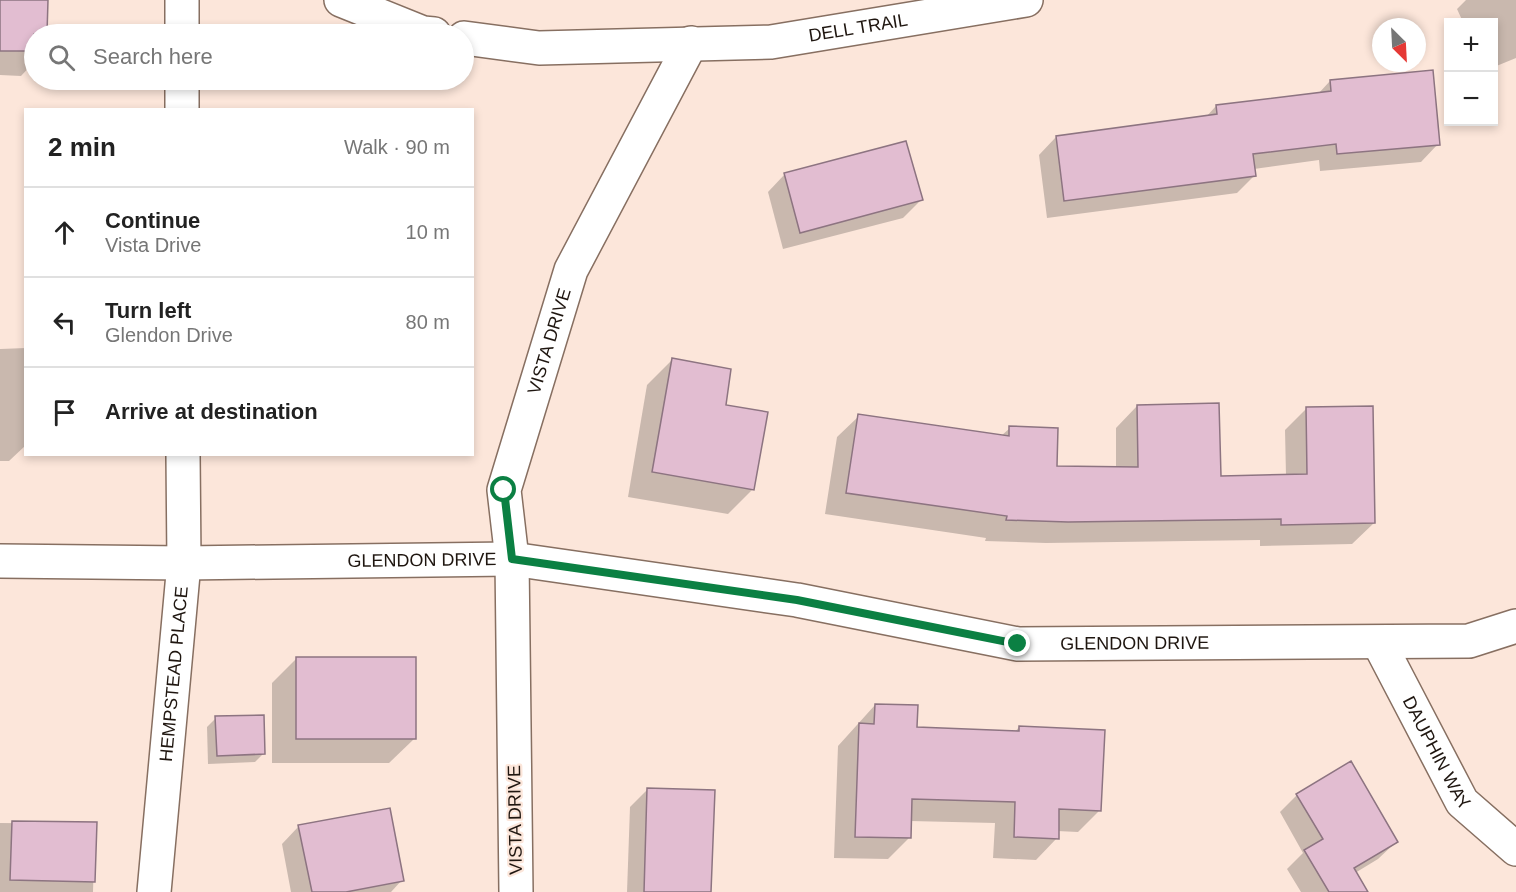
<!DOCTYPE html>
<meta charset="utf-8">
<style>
:root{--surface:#fff;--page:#f6f6f6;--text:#222;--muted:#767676;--line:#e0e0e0}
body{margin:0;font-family:Arial,sans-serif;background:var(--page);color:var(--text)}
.controls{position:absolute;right:18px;top:18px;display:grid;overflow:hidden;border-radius:0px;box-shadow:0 3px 9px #0003}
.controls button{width:54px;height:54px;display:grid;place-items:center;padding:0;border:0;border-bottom:2px solid var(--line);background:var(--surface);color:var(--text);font:30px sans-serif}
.compass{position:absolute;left:1372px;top:18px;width:54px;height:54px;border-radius:50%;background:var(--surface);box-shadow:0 3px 9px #0003;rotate:156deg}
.stop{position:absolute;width:18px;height:18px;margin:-14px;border:4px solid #0b8043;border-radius:50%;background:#fff}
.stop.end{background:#0b8043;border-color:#fff;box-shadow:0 2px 6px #0008}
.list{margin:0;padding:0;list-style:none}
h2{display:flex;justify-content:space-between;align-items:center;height:78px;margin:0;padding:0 24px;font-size:26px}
h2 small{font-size:20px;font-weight:400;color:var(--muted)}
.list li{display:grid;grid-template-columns:39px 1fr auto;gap:18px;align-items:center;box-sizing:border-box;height:90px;padding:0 24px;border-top:2px solid var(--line)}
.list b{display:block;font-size:22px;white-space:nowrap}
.list p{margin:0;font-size:20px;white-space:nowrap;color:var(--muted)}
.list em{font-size:20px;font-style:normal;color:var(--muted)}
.icon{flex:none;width:33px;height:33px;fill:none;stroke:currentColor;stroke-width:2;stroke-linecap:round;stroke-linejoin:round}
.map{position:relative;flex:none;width:1516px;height:892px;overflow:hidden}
.search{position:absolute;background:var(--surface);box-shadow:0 3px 9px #0003;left:24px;top:24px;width:450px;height:66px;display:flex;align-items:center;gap:15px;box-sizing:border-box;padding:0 21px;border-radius:33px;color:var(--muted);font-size:22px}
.panel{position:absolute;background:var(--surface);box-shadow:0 3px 9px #0003;left:24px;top:108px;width:450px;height:348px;border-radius:0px}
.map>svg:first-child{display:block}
</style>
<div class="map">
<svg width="1516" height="892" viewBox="0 0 1516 892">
<rect width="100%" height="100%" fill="#fce6da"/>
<g fill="#0003">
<path d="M 0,0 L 46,0 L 46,34 L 34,34 L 34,62 L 21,76 L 0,75 Z"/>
<path d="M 1466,0 L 1516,0 L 1516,58 L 1494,67 L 1494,22 L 1463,22 L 1457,9 Z"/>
<path d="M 1330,81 L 1438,144 L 1421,162 L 1320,171 L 1319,160 L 1254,169 L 1254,176 L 1237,193 L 1047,218 L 1039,155 L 1056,137 L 1206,117 L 1216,106 L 1318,94 Z"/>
<path d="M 785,174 L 921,200 L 903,218 L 783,249 L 768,192 Z"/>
<path d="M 26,348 L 26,445 L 9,461 L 0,461 L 0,349 Z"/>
<path d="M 672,360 L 724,406 L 753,489 L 728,514 L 628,497 L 647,385 Z"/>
<path d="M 1137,406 L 1220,478 L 1286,476 L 1285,430 L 1307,408 L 1374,523 L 1352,544 L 1260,546 L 1260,540 L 1046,543 L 985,541 L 986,538 L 825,514 L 837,437 L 859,416 L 1001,436 L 1010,428 L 1055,467 L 1116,468 L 1116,428 Z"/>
<path d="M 297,658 L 414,739 L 389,763 L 272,763 L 272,683 Z"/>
<path d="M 875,705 L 915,728 L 1015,732 L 1019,727 L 1100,810 L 1078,832 L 1057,831 L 1057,838 L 1036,860 L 993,858 L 995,823 L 910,821 L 909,838 L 888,859 L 834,858 L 838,746 Z"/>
<path d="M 216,718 L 264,753 L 255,762 L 208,764 L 207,727 Z"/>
<path d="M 648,789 L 710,892 L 627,892 L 630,807 Z"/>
<path d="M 1297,795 L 1396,842 L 1378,859 L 1355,873 L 1366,892 L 1301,892 L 1287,869 L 1303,853 L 1280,812 Z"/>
<path d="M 0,823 L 95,824 L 93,892 L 0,892 Z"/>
<path d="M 299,826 L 402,880 L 391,892 L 291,892 L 282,844 Z"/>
</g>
<g fill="#e2bdd1" stroke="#8d7481" stroke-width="1.5">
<path d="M 0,0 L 48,0 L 47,34 L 34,34 L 34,51 L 0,51 Z"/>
<path d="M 1433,70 L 1440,145 L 1337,154 L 1336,144 L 1253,154 L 1256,176 L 1064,201 L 1056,136 L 1217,114 L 1216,105 L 1331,91 L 1330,80 Z"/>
<path d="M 906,141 L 923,200 L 800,233 L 784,173 Z"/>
<path d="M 672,358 L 731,369 L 726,405 L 768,412 L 754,490 L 652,472 Z"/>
<path d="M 1219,403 L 1221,476 L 1307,474 L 1306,407 L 1373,406 L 1375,523 L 1281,525 L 1281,519 L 1068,522 L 1006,520 L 1007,516 L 846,493 L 858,414 L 1009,436 L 1009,426 L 1058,428 L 1057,466 L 1138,467 L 1137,405 Z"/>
<rect x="296" y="657" width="120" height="82"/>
<path d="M 875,704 L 918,705 L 917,727 L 1019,731 L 1019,726 L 1105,730 L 1101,811 L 1059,809 L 1059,839 L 1014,837 L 1015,802 L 912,799 L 911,838 L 855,837 L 859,723 L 874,724 Z"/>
<path d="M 264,715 L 265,754 L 217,756 L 215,716 Z"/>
<path d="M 1351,761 L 1398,842 L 1354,868 L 1368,892 L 1329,892 L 1304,850 L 1323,839 L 1296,794 Z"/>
<path d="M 647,788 L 715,790 L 711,892 L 644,892 Z"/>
<path d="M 390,808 L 404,881 L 346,892 L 312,892 L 298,825 Z"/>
<path d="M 12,821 L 97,822 L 95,882 L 10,880 Z"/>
</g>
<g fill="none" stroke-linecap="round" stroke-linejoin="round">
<defs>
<g id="minor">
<path d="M 182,0 L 182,34"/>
<path d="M 341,0 L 423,33 L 434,34"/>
<path id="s1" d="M 464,38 L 539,48 L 771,42 L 1026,0"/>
<path d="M 182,80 L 182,110"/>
<path id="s2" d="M 0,561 L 184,563 L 512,559 L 797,600 L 1018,644 L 1469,641 L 1516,626"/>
<path id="s3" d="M 1379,643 L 1462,802 L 1516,849"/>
<path id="s4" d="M 154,892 L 184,563 L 183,454"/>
<path id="s5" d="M 516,892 L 512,559 L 504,490 L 571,270 L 691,43"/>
</g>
</defs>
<use href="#minor" stroke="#876f61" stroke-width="36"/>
<use href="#minor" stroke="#fff" stroke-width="33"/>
</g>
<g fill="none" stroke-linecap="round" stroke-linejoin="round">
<path stroke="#0b8043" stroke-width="8" d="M 504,490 L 512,559 L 797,600 L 1018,644"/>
</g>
<g text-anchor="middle" stroke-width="4.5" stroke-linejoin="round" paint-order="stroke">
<g font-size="18" fill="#1f1610" stroke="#fce6da">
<text dy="6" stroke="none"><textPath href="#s1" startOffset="396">DELL TRAIL</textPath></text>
<text dy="6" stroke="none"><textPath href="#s5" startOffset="558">VISTA DRIVE</textPath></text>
<text dy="6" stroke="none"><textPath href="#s2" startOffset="422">GLENDON DRIVE</textPath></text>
<text dy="6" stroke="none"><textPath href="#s2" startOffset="1142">GLENDON DRIVE</textPath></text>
<text dy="6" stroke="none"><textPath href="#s4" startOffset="219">HEMPSTEAD PLACE</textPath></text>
<text dy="6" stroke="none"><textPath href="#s3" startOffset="124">DAUPHIN WAY</textPath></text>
<text transform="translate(515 820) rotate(-91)" y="6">VISTA DRIVE</text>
</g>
</g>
</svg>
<div class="controls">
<button>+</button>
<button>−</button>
</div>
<svg class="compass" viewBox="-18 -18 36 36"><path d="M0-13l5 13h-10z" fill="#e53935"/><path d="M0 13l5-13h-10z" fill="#767676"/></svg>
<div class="stop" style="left:504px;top:490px"></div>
<div class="stop end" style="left:1018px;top:644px"></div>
<div class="search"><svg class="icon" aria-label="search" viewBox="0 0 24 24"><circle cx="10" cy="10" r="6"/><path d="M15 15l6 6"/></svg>Search here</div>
<section class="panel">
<h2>2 min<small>Walk · 90 m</small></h2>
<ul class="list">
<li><svg class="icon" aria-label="ahead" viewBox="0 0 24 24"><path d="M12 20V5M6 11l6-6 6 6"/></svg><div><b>Continue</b><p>Vista Drive</p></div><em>10 m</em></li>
<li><svg class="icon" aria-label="left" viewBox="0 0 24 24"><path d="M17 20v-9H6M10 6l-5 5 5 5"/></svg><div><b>Turn left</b><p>Glendon Drive</p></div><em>80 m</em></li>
<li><svg class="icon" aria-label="arrive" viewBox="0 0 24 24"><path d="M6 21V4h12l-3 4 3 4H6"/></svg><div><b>Arrive at destination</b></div></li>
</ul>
</section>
</div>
